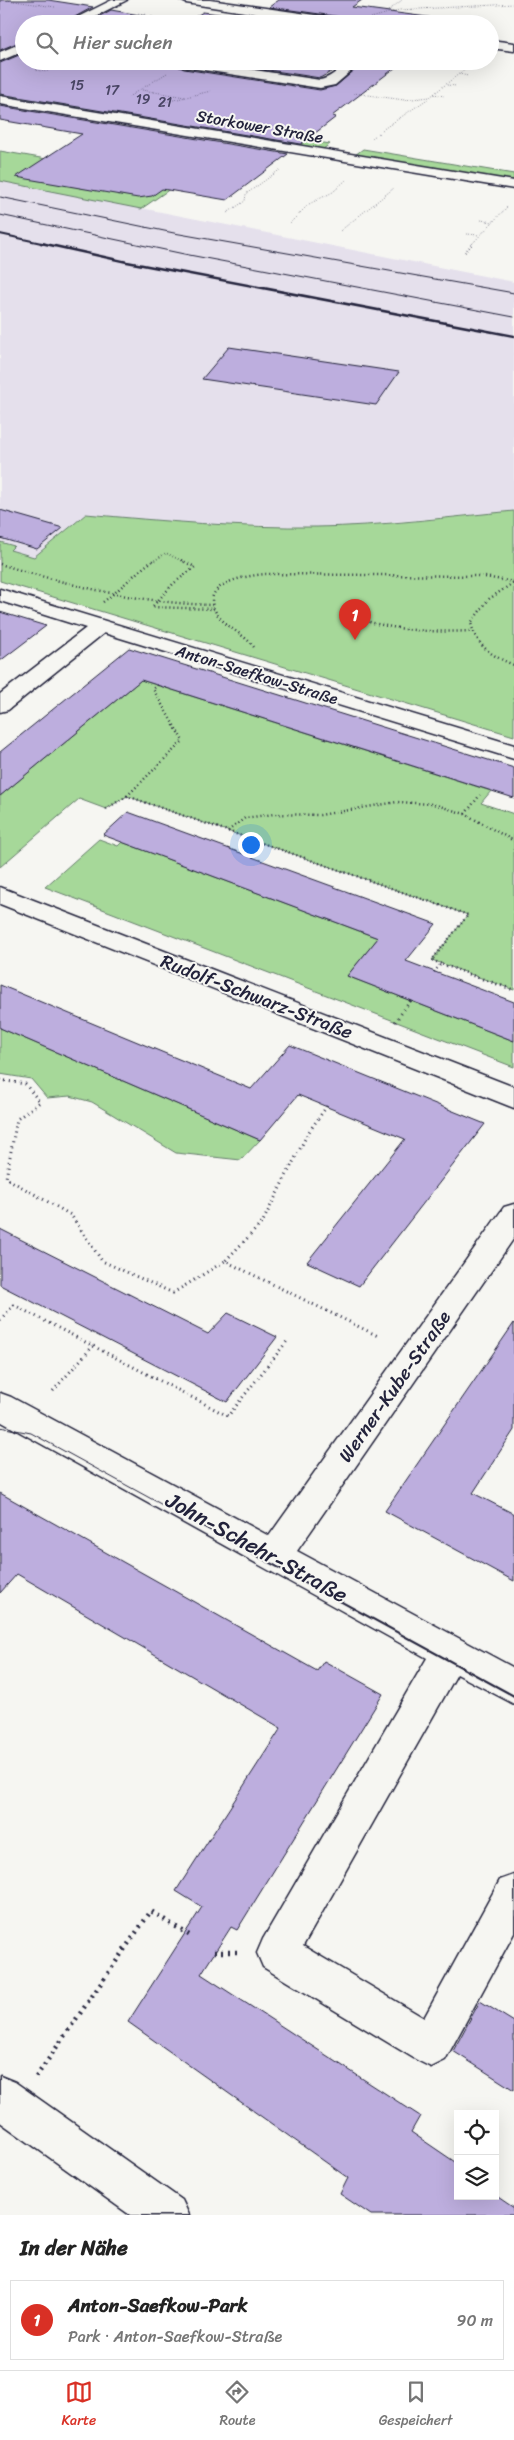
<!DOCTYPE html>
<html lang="de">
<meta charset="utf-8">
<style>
:root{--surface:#fff;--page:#f6f6f6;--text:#222;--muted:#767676;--line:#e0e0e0;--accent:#d93025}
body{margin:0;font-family:Sriracha,sans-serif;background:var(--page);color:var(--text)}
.controls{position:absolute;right:15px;bottom:15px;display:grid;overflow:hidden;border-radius:0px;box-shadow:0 5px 20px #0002}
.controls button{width:45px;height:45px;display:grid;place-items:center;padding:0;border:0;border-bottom:1px solid var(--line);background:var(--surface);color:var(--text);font:25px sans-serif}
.you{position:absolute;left:250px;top:844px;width:18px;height:18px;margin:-12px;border:4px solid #fff;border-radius:50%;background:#1a73e8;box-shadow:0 0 0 8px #1a73e833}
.badge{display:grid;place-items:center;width:32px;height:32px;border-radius:50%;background:var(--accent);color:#fff;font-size:16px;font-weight:700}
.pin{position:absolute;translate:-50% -41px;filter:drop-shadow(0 1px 2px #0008)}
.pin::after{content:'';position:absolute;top:26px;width:18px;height:15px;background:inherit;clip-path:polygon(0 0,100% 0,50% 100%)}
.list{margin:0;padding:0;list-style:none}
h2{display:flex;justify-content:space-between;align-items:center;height:65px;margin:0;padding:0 20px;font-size:21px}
h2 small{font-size:16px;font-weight:400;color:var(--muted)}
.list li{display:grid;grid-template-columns:32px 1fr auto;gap:15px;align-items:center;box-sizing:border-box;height:80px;margin:0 10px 10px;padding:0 10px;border:1px solid var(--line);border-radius:0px}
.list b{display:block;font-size:19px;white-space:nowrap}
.list p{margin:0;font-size:16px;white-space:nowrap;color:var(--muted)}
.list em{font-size:16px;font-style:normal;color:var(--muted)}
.icon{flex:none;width:28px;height:28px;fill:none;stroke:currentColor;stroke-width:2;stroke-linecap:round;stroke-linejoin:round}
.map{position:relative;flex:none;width:514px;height:2215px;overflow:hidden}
.search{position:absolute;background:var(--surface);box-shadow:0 5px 20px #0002;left:15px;right:15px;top:15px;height:55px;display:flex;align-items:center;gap:12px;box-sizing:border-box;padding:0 18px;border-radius:28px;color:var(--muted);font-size:19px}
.sheet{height:155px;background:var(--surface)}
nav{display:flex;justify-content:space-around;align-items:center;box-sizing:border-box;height:70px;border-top:1px solid var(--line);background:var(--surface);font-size:14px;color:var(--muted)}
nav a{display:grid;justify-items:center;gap:2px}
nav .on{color:var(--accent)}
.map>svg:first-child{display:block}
</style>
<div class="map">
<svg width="514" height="2215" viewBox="0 0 514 2215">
<rect width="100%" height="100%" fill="#f6f6f2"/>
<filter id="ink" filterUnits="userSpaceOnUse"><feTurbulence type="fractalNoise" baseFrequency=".02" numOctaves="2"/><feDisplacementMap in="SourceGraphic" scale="10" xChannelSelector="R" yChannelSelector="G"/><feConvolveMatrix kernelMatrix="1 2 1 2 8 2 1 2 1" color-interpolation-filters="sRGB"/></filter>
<g filter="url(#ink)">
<path fill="#e5e0ec" d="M 0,180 L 514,282 L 514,511 L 361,525 L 318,527 L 195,524 L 86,514 L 34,557 L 9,550 L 13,546 L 0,542 Z"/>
<g fill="#a6d899" stroke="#647d6a">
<path d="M 0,90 L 330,144 L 323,149 L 0,96 Z"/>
<path d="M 363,149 L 514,174 L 514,182 L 355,155 Z"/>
<path d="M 0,151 L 180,182 L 141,209 L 0,181 Z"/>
<path d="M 514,511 L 514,736 L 0,581 L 0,542 L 14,546 L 10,550 L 34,557 L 86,514 C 163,521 240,528 317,527 C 383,526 449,517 514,511 Z"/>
<path d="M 141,680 L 491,791 L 481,803 L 514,814 L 514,990 L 432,960 L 468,915 L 127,796 L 106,809 L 79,799 L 0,867 L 0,796 Z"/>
<path d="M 99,839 L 118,846 L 122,842 L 378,938 L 347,976 L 514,1041 L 514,1067 L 45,887 Z"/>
<path d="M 0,1028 L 260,1140 L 241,1160 L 176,1153 L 92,1102 L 70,1096 L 47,1098 L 31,1079 L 0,1074 Z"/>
</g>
<g fill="#bdaede" stroke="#22223b">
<path d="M 0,0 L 48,0 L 93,7 L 62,24 L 24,24 L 24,40 L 0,50 Z"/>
<path d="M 279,0 L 362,0 L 352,7 L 457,21 L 453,24 L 357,24 L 349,18 L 269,7 Z"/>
<path d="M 111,10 L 185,23 L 203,12 L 250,18 L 255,15 L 309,24 L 85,24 Z"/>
<path d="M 24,53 L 24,61 L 177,61 L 178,66 L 184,69 L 320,90 L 336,86 L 365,61 L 404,61 L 332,116 L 336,117 L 301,144 L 0,94 L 0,63 Z"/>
<path d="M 211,61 L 350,61 L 320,78 Z"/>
<path d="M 0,106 L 288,154 L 227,200 L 162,189 L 152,196 L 138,198 L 16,177 L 82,134 L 0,120 Z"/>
<path d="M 229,347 L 399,372 L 376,405 L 202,379 Z"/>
<path d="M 0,510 L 63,528 L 37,549 L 0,538 Z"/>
<path d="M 0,612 L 46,626 L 0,661 Z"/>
<path d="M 129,648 L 514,768 L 514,798 L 141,680 L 0,796 L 0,752 Z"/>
<path d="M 128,812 L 436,924 L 406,961 L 514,1002 L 514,1041 L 347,976 L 378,938 L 103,835 Z"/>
<path d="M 0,985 L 251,1089 L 290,1045 L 485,1124 L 359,1286 L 307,1262 L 405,1139 L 298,1095 L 260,1140 L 0,1028 Z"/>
<path d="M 0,1229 L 208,1334 L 228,1313 L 277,1337 L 227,1402 L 0,1285 Z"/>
<path d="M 514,1323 L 514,1430 L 473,1493 L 514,1514 L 514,1581 L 385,1511 Z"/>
<path d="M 0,1493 L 317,1671 L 324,1661 L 383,1694 L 237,1930 L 231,1927 L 201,1974 L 420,2116 L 411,2132 L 458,2164 L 458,2196 L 495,2195 L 514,2208 L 514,2215 L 371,2215 L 340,2194 L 348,2178 L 128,2022 L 202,1907 L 176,1891 L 281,1728 L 17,1574 L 0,1593 Z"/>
<path d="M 480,2001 L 514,2022 L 514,2090 L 453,2051 Z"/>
</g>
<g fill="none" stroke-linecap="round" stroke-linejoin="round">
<defs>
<g id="minor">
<path d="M 112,0 L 127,0 L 80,24 L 64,24 Z"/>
<path d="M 180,0 L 210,0 L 349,20 L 355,24 L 323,24 L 186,3 Z"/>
<path d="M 490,40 L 514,43 L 514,51 L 490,48 Z"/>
<path d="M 24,42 L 24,51 L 0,61 L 0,52 Z"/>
<path d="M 179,61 L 197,61 L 320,80 C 339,76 339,61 363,61 L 335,85 L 320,88 L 184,67 L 180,66 Z"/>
<path d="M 0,96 L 514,181 L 514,189 L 0,104 Z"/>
<path d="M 0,589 L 514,745 L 514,759 L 104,633 L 8,710 L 0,712 L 0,694 L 86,628 L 0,601 Z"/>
<path d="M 0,887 L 514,1087 L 514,1108 L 0,904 Z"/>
<path d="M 514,1204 L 514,1238 L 297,1551 L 514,1668 L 514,1704 L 457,1674 L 303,1946 L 424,2018 L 500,1880 L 514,1875 L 514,1933 L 445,2060 L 431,2067 L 417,2060 L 263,1967 L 257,1953 L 263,1939 L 427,1658 L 0,1421 L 0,1393 L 11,1397 L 269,1536 L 504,1207 Z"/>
<path d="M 0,2076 L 15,2082 L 182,2200 L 189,2215 L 130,2215 L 0,2122 Z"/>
</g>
</defs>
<use href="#minor" stroke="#22223b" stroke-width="3"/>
<g stroke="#22223b" stroke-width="1" stroke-dasharray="0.5 2" stroke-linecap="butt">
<path d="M 7,0 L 55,7"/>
<path d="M 388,11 L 402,0"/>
<path d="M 371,18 L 399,10 L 514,4"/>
<path d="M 128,24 L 146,14 L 137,13"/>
<path d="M 404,24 L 407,22"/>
<path d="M 53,61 L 55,67 L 46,72 L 36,70 Z"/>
<path d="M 471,64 L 481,66"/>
<path d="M 459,74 L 468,76"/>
<path d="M 447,85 L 456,86"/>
<path d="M 142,90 L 185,97"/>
<path d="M 354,93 L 404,100 L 430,97 L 475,61"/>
<path d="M 434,94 L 444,96"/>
<path d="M 128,97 L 167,73"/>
<path d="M 161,103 L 211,91"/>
<path d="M 382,130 L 429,98"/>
<path d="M 372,138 L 379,133"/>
<path d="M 227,213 L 245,201 L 246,194 L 281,169"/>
<path d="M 481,220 L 493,222"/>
<path d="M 290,223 L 309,204 L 333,192 L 346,180"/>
<path d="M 340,231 L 394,188"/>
<path d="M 467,234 L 479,235"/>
<path d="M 472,244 L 508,206"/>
</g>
<g stroke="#22223b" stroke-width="2" stroke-dasharray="0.5 2.5" stroke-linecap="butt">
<path d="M 465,252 L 473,243"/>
<path d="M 152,562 L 166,553 L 184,562"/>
</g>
<g stroke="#22223b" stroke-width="2.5" stroke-dasharray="1 3" stroke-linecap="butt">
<path d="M 181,560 L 195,567 L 173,584 L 152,607 L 214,609"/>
<path d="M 0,564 C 69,585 139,603 212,605"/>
<path d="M 513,583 L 489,599 L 471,623 C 477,647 492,656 514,665"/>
<path d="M 103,602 C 121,589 135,572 154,560"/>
<path d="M 343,613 C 385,630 427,633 472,631"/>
<path d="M 254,647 C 245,635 231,630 221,619 C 192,586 241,576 266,574 L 479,576 L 514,582"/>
<path d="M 127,796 L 183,741 L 153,689 L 158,685"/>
<path d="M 106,809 L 127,796 L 468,915 L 432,960 L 441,964"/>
<path d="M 465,814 L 480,795"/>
<path d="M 228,831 L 245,818 L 274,814 L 320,815 L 397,802 L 433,804 L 465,814 L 514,841"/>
<path d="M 434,972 L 441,964 L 472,975"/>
</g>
<g stroke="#22223b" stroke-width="3" stroke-dasharray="1 4" stroke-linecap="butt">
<path d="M 468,974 L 514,990"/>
<path d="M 395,1022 L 411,1000"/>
<path d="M 0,1080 L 25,1084 L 40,1102 L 17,1119 L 6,1178 L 71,1215 L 102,1261 L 173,1293 L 225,1261"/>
<path d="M 327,1106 L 308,1133 L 262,1223 L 225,1261 L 380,1337"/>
<path d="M 0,1320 L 14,1305 L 228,1416 L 288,1340"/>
<path d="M 53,1391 L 93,1346"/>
</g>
<g stroke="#22223b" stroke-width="4.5" stroke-dasharray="2 5" stroke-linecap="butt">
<path d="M 214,1952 L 241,1952"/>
<path d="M 36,2077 L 151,1911 L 189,1935"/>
</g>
<use href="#minor" fill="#f6f6f2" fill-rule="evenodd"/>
<g stroke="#22223b" stroke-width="1">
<path d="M 0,197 L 174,233 L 514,293"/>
<path d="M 0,215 L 184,254 L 514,317"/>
<path d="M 0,1427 L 31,1433 L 179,1514"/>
</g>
<path stroke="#22223b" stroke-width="2" d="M 177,1512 L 514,1696"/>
<path stroke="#22223b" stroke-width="2" d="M 0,234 L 46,244"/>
<path stroke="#22223b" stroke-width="2.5" d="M 41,243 L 127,262 L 514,336"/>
</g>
</g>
<g text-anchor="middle" stroke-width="4" stroke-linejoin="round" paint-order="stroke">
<g font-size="14" fill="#494564">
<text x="77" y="90">15</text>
<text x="112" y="95">17</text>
<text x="143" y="104">19</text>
<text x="165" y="107">21</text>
</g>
<g font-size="16" fill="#22223b" stroke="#f6f6f2">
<text transform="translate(260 126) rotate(10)" y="6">Storkower Straße</text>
<text transform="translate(257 674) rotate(17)" y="6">Anton-Saefkow-Straße</text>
</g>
<g font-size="19" fill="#22223b" stroke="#f6f6f2">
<text transform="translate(257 996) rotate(21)" y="7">Rudolf-Schwarz-Straße</text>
<text transform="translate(394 1386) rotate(-55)" y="7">Werner-Kube-Straße</text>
</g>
<g font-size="22" fill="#22223b" stroke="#f6f6f2">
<text transform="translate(257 1547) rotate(29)" y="8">John-Schehr-Straße</text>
</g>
</g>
</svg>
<div class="controls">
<button><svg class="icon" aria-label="locate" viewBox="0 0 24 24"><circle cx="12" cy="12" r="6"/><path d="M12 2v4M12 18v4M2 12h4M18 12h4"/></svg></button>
<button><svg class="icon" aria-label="layers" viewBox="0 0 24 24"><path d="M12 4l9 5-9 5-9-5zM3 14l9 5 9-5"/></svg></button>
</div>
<div class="you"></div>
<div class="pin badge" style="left:355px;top:640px">1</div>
<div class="search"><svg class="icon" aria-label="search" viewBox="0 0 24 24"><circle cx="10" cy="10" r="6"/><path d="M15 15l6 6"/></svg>Hier suchen</div>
</div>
<section class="sheet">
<h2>In der Nähe<small></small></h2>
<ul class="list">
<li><span class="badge">1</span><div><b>Anton-Saefkow-Park</b><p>Park · Anton-Saefkow-Straße</p></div><em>90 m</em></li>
</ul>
</section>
<nav>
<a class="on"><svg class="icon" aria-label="map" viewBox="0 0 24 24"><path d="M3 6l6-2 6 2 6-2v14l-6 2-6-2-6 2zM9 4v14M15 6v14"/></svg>Karte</a>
<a><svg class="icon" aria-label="directions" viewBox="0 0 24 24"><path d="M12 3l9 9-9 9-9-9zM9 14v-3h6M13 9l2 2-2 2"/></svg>Route</a>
<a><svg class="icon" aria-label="saved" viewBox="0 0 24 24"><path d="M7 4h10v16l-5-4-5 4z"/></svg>Gespeichert</a>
</nav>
